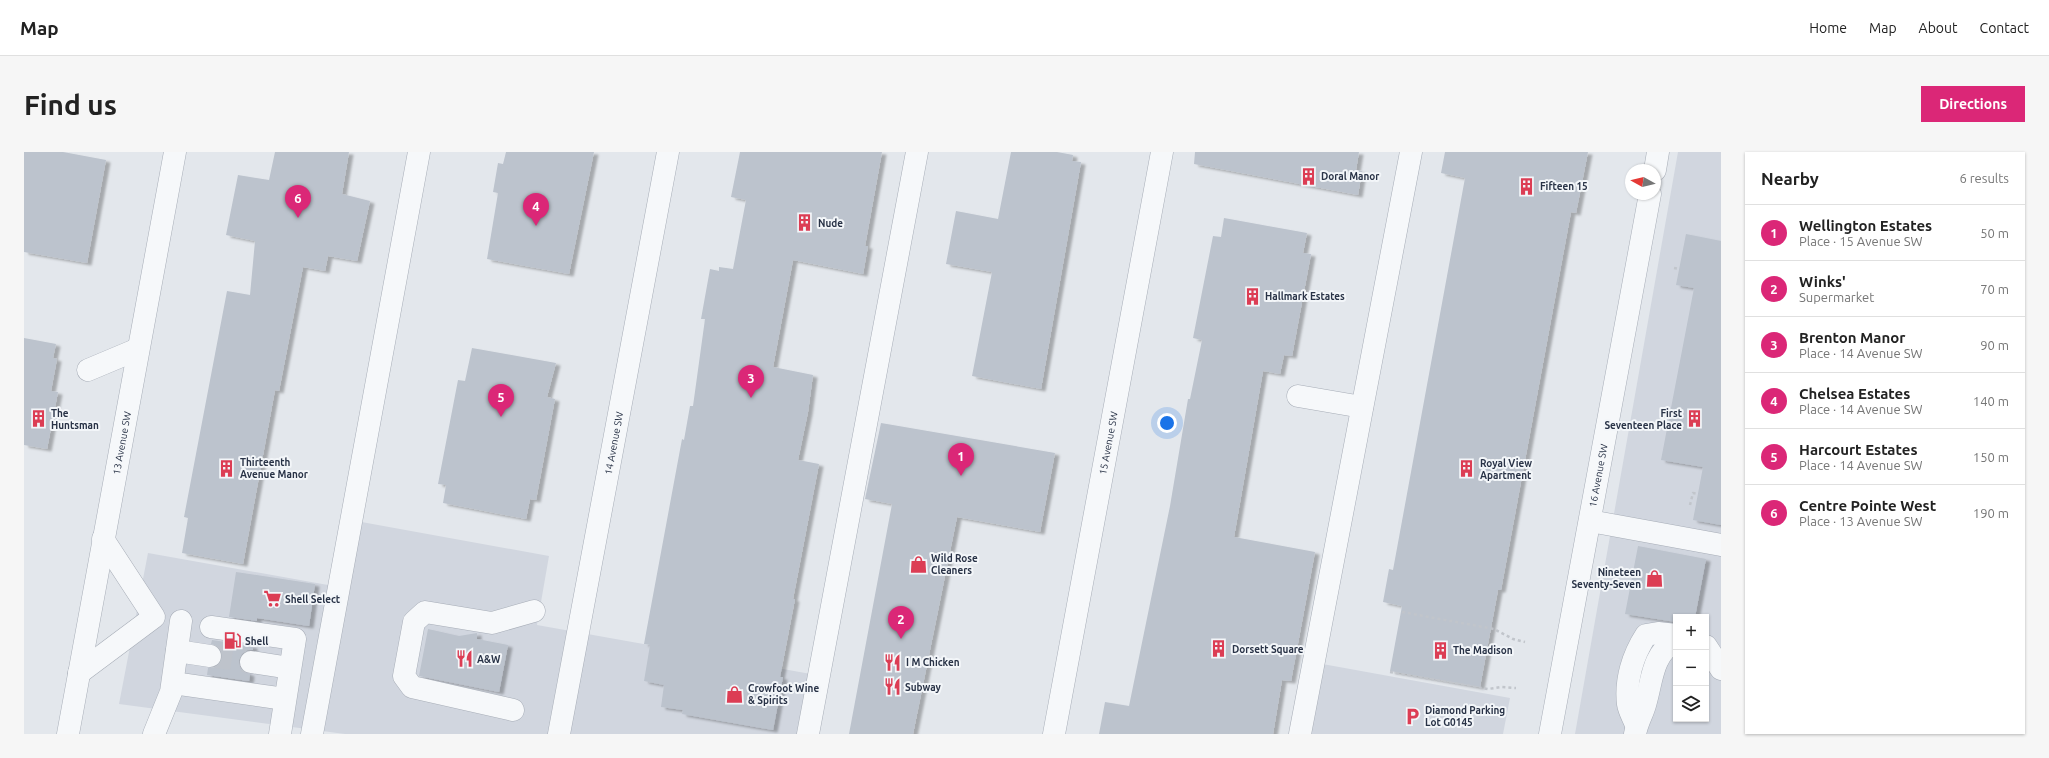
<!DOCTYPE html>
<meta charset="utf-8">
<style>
:root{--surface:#fff;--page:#f6f6f6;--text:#222;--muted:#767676;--line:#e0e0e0;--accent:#db2777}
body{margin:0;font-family:Ubuntu,sans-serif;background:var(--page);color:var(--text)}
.controls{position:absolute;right:12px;bottom:12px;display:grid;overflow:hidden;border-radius:0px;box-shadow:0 1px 3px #0004}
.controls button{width:36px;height:36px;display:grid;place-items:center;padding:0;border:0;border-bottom:1px solid var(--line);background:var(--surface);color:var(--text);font:20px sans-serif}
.compass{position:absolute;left:1601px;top:12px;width:36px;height:36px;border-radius:50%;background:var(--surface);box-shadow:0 1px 3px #0004;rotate:278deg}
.you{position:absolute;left:1143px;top:271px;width:14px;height:14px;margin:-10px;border:3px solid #fff;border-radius:50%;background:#1a73e8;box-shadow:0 0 0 6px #1a73e833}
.badge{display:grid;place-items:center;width:26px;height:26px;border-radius:50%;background:var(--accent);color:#fff;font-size:13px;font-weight:700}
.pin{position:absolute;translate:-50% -33px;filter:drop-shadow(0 1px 2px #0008)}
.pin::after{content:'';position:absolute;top:21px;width:14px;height:12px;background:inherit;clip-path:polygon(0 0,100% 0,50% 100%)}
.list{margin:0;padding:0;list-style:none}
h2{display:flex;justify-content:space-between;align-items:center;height:52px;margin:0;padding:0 16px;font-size:17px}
h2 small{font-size:13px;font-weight:400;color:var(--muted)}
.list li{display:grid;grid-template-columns:26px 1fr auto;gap:12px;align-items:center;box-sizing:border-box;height:56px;padding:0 16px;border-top:1px solid var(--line)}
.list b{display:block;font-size:15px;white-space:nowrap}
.list p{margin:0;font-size:13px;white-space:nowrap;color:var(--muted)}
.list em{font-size:13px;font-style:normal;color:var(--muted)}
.icon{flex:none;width:22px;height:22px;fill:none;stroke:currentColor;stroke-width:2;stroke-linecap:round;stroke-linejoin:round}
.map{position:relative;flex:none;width:1697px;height:582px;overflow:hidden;border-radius:0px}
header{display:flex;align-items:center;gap:24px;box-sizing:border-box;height:56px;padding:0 20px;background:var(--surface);border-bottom:1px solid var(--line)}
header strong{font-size:19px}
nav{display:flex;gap:22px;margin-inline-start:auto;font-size:14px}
.intro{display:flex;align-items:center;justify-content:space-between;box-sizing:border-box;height:96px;padding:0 24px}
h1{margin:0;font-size:28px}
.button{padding:10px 18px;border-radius:0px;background:var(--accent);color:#fff;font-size:14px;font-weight:700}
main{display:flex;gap:24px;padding:0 24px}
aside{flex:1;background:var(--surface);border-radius:0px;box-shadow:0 1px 3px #0004}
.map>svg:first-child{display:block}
</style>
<header>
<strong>Map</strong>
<nav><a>Home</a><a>Map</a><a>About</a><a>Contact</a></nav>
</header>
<div class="intro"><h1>Find us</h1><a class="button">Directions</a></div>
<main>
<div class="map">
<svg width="1697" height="582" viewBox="0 0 1697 582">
<defs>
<filter id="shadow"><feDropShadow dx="4.5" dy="2.5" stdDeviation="1" flood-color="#0004"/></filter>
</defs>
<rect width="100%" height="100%" fill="#e3e7ec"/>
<g fill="#d1d6df" fill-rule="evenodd">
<path d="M 1654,0 L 1697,0 L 1697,582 L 1551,582 ZM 1652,465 L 1682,465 L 1682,567 L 1652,567 Z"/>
<path d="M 332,369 L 525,404 L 513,473 L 798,524 L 786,582 L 321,582 L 95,552 L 124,401 L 304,433 Z"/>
<path d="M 1293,511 L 1486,546 L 1479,582 L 1280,582 Z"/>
</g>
<g fill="#bcc3cd" filter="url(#shadow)">
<path d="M 0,0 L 39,0 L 82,8 L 63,111 L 0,100 Z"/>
<path d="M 251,0 L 325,0 L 318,42 L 346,49 L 333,109 L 304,104 L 301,119 L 279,115 L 255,239 L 251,238 L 219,412 L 158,401 L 164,366 L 160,365 L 203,139 L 226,143 L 231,89 L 202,83 L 214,23 L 245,28 Z"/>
<path d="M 482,0 L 570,0 L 545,122 L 463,107 L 474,41 L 469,40 L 474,11 L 479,12 Z"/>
<path d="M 716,0 L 858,0 L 841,94 L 844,94 L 839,122 L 769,108 L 749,215 L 789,223 L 784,260 L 774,308 L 795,312 L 769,447 L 771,447 L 756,525 L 759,525 L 749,578 L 658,562 L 659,558 L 637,555 L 640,533 L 620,529 L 626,493 L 620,492 L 658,287 L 660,288 L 666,254 L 669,254 L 681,167 L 677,167 L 686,117 L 695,119 L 695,115 L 709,117 L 722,48 L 707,45 Z"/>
<path d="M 987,0 L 1033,0 L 1049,3 L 1048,9 L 1057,10 L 1017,237 L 948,224 L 968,120 L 922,112 L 932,59 L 974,67 Z"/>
<path d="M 1171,0 L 1335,0 L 1332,18 L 1338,19 L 1334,43 L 1170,12 Z"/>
<path d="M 1421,0 L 1564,0 L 1552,61 L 1547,60 L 1477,438 L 1474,438 L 1456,535 L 1366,519 L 1378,454 L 1359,450 L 1365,417 L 1369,418 L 1441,26 L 1417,21 Z"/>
<path d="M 1200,66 L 1283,81 L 1279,101 L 1287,102 L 1268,204 L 1260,203 L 1256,222 L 1239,219 L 1210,385 L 1291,400 L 1267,529 L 1258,528 L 1249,582 L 1075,582 L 1081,550 L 1105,554 L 1146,354 L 1164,247 L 1166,247 L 1178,188 L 1169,186 L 1189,84 L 1197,85 Z"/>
<path d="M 1662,82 L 1697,89 L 1697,373 L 1669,368 L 1679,315 L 1637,308 L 1670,136 L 1652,133 Z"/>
<path d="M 0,186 L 32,192 L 29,206 L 33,207 L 27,239 L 34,240 L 23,297 L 0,293 Z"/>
<path d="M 448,196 L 532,211 L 523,245 L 531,247 L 512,348 L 506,347 L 502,367 L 419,351 L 422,333 L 414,332 L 434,228 L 441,229 Z"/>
<path d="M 857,271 L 1031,301 L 1016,380 L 933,365 L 889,582 L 825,582 L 868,352 L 841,347 Z"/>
<path d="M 1614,394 L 1682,407 L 1671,465 L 1652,465 L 1652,470 L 1601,462 Z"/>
<path d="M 212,420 L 291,432 L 285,474 L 233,466 L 233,469 L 205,465 Z"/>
<path d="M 404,477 L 435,484 L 453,481 L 453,487 L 484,493 L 475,540 L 395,524 Z"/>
<path d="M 188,488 L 229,494 L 229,498 L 223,498 L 218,502 L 215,508 L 216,515 L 219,519 L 226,522 L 225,529 L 183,523 L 184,516 L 190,516 L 195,512 L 198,505 L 197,499 L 193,494 L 187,492 Z"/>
</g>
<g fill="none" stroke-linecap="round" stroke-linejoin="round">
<path stroke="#bec3cb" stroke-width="22" stroke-dasharray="22 11" stroke-linecap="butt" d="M 186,504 L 227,510"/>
<defs>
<g id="minor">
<path d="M 1631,18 L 1634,0"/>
<path d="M 64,218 L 114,197"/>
<path d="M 1274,244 L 1338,255"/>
<path d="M 1566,369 L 1697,393"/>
<path d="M 187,475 L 271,487 L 256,582"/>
<path d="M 1682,494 L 1697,517"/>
<path d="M 153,499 L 186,504"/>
<path d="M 227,510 L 266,516"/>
<path d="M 55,521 L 130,465 L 79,387"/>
<path d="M 149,531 L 261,547"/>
<path d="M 489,558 L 388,535 L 380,524 L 390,470 L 401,460 L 468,471 L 510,459"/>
<path d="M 1612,573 C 1610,567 1605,559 1604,552 C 1601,528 1609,503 1622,483 L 1634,481 L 1652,483"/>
<path id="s1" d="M 44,582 L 151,0"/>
<path d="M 130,582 L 147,540 L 157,469"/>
<path d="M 288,582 L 395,0"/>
<path id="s2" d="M 535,582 L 644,0"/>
<path d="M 784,582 L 893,0"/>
<path id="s3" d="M 1030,582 L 1138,0"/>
<path d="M 1276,582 L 1387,0"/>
<path id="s4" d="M 1526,582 L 1626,42"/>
<path d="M 1611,582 C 1613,571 1618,563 1621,553 C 1629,526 1627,505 1652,487"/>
</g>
</defs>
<use href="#minor" stroke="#a7adb7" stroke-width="23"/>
<g stroke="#c1c5cb" stroke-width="2.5" stroke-dasharray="3 3" stroke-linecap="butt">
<path d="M 1650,116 L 1655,117"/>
<path d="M 1666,353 L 1669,341 L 1674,342"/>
<path d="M 1378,460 L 1470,477 L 1489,487 L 1501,490"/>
<path d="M 1366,520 L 1464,537 L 1477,535 L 1492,536"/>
</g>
<use href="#minor" stroke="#f6f8fa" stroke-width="22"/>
</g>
<defs>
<symbol id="building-bare" viewBox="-9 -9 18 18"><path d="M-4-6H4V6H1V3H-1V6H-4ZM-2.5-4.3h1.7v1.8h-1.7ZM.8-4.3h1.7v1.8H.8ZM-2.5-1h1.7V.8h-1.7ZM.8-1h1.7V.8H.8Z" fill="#dc3d54" stroke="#f3f6f9" stroke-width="2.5" paint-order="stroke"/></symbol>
<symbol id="shop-bare" viewBox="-9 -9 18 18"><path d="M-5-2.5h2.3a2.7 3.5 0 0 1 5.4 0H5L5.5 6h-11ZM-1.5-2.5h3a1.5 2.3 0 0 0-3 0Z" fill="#dc3d54" stroke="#f3f6f9" stroke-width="2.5" paint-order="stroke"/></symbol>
<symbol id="supermarket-bare" viewBox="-9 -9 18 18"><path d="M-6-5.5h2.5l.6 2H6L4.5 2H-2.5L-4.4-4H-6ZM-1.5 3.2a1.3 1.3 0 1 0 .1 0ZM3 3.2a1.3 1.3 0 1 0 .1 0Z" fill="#dc3d54" stroke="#f3f6f9" stroke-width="2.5" paint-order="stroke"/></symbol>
<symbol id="fuel-bare" viewBox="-9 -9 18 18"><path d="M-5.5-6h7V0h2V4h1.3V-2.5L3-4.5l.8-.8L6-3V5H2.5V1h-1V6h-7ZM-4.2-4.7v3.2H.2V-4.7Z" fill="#dc3d54" stroke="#f3f6f9" stroke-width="2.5" paint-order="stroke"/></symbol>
<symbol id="restaurant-bare" viewBox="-9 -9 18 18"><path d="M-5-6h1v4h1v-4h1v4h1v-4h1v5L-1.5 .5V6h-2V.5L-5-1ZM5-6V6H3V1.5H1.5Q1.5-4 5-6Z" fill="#dc3d54" stroke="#f3f6f9" stroke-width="2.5" paint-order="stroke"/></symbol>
<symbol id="parking-bare" viewBox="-9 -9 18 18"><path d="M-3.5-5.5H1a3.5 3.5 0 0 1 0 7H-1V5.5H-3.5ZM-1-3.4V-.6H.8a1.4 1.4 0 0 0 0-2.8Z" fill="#dc3d54" stroke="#f3f6f9" stroke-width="2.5" paint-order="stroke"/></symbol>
</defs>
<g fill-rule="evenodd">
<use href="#building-bare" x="1272" y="12" width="25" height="25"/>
<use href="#building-bare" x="1490" y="22" width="25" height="25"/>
<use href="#building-bare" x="768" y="58" width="25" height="25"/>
<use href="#building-bare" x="1216" y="132" width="25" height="25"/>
<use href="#building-bare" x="2" y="254" width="25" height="25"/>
<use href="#building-bare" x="1658" y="254" width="25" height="25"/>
<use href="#building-bare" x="190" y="304" width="25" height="25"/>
<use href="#building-bare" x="1430" y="304" width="25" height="25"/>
<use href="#shop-bare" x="882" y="400" width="25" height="25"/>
<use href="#shop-bare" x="1618" y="414" width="25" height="25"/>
<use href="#supermarket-bare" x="236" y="434" width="25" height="25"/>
<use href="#fuel-bare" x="196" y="476" width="25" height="25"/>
<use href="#building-bare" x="1182" y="484" width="25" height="25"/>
<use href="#building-bare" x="1404" y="486" width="25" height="25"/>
<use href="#restaurant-bare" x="428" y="494" width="25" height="25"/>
<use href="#restaurant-bare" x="856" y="498" width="25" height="25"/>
<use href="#restaurant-bare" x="856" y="522" width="25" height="25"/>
<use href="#shop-bare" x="698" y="530" width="25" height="25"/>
<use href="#parking-bare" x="1376" y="552" width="25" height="25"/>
</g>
<g text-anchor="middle" stroke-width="4" stroke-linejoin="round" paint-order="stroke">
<g font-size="10" font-weight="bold" fill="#293347" stroke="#f3f6f9" text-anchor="start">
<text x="1297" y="28">Doral Manor</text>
<text x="1516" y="38">Fifteen 15</text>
<text x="794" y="75">Nude</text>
<text x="1241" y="148">Hallmark Estates</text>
<text x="27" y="265">The<tspan x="27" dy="12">Huntsman</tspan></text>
<text x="1658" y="265" text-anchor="end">First<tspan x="1658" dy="12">Seventeen Place</tspan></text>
<text x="216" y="314">Thirteenth<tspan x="216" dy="12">Avenue Manor</tspan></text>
<text x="1456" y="315">Royal View<tspan x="1456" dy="12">Apartment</tspan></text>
<text x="907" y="410">Wild Rose<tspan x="907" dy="12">Cleaners</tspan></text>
<text x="1617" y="424" text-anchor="end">Nineteen<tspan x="1617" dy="12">Seventy-Seven</tspan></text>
<text x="261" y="451">Shell Select</text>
<text x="221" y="493">Shell</text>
<text x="1208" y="501">Dorsett Square</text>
<text x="1429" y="502">The Madison</text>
<text x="453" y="511">A&amp;W</text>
<text x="882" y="514">I M Chicken</text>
<text x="881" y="539">Subway</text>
<text x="724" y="540">Crowfoot Wine<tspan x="724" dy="12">&amp; Spirits</tspan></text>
<text x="1401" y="562">Diamond Parking<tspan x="1401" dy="12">Lot G0145</tspan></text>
</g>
<g font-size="10" fill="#293347" stroke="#f3f6f9">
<text dy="4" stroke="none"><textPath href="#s1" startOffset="296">13 Avenue SW</textPath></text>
<text dy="4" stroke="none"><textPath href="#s2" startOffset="296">14 Avenue SW</textPath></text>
<text dy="4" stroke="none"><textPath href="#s3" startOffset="296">15 Avenue SW</textPath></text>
<text dy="4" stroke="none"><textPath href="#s4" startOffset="263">16 Avenue SW</textPath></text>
</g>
</g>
</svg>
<div class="controls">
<button>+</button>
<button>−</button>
<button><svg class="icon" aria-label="layers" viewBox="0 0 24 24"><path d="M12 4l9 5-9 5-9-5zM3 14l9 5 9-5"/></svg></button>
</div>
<svg class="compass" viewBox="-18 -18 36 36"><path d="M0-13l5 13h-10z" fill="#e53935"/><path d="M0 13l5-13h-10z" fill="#767676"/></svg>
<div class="you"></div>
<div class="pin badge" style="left:937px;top:324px">1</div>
<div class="pin badge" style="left:877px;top:487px">2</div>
<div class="pin badge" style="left:727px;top:246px">3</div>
<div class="pin badge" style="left:512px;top:74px">4</div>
<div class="pin badge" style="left:477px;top:265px">5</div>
<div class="pin badge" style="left:274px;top:66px">6</div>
</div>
<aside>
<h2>Nearby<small>6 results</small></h2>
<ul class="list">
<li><span class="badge">1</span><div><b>Wellington Estates</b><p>Place · 15 Avenue SW</p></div><em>50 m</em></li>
<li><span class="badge">2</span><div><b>Winks'</b><p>Supermarket</p></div><em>70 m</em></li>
<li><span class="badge">3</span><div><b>Brenton Manor</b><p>Place · 14 Avenue SW</p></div><em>90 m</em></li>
<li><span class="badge">4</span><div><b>Chelsea Estates</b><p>Place · 14 Avenue SW</p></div><em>140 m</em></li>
<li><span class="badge">5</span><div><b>Harcourt Estates</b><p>Place · 14 Avenue SW</p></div><em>150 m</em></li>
<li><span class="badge">6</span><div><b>Centre Pointe West</b><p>Place · 13 Avenue SW</p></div><em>190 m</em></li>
</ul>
</aside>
</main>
